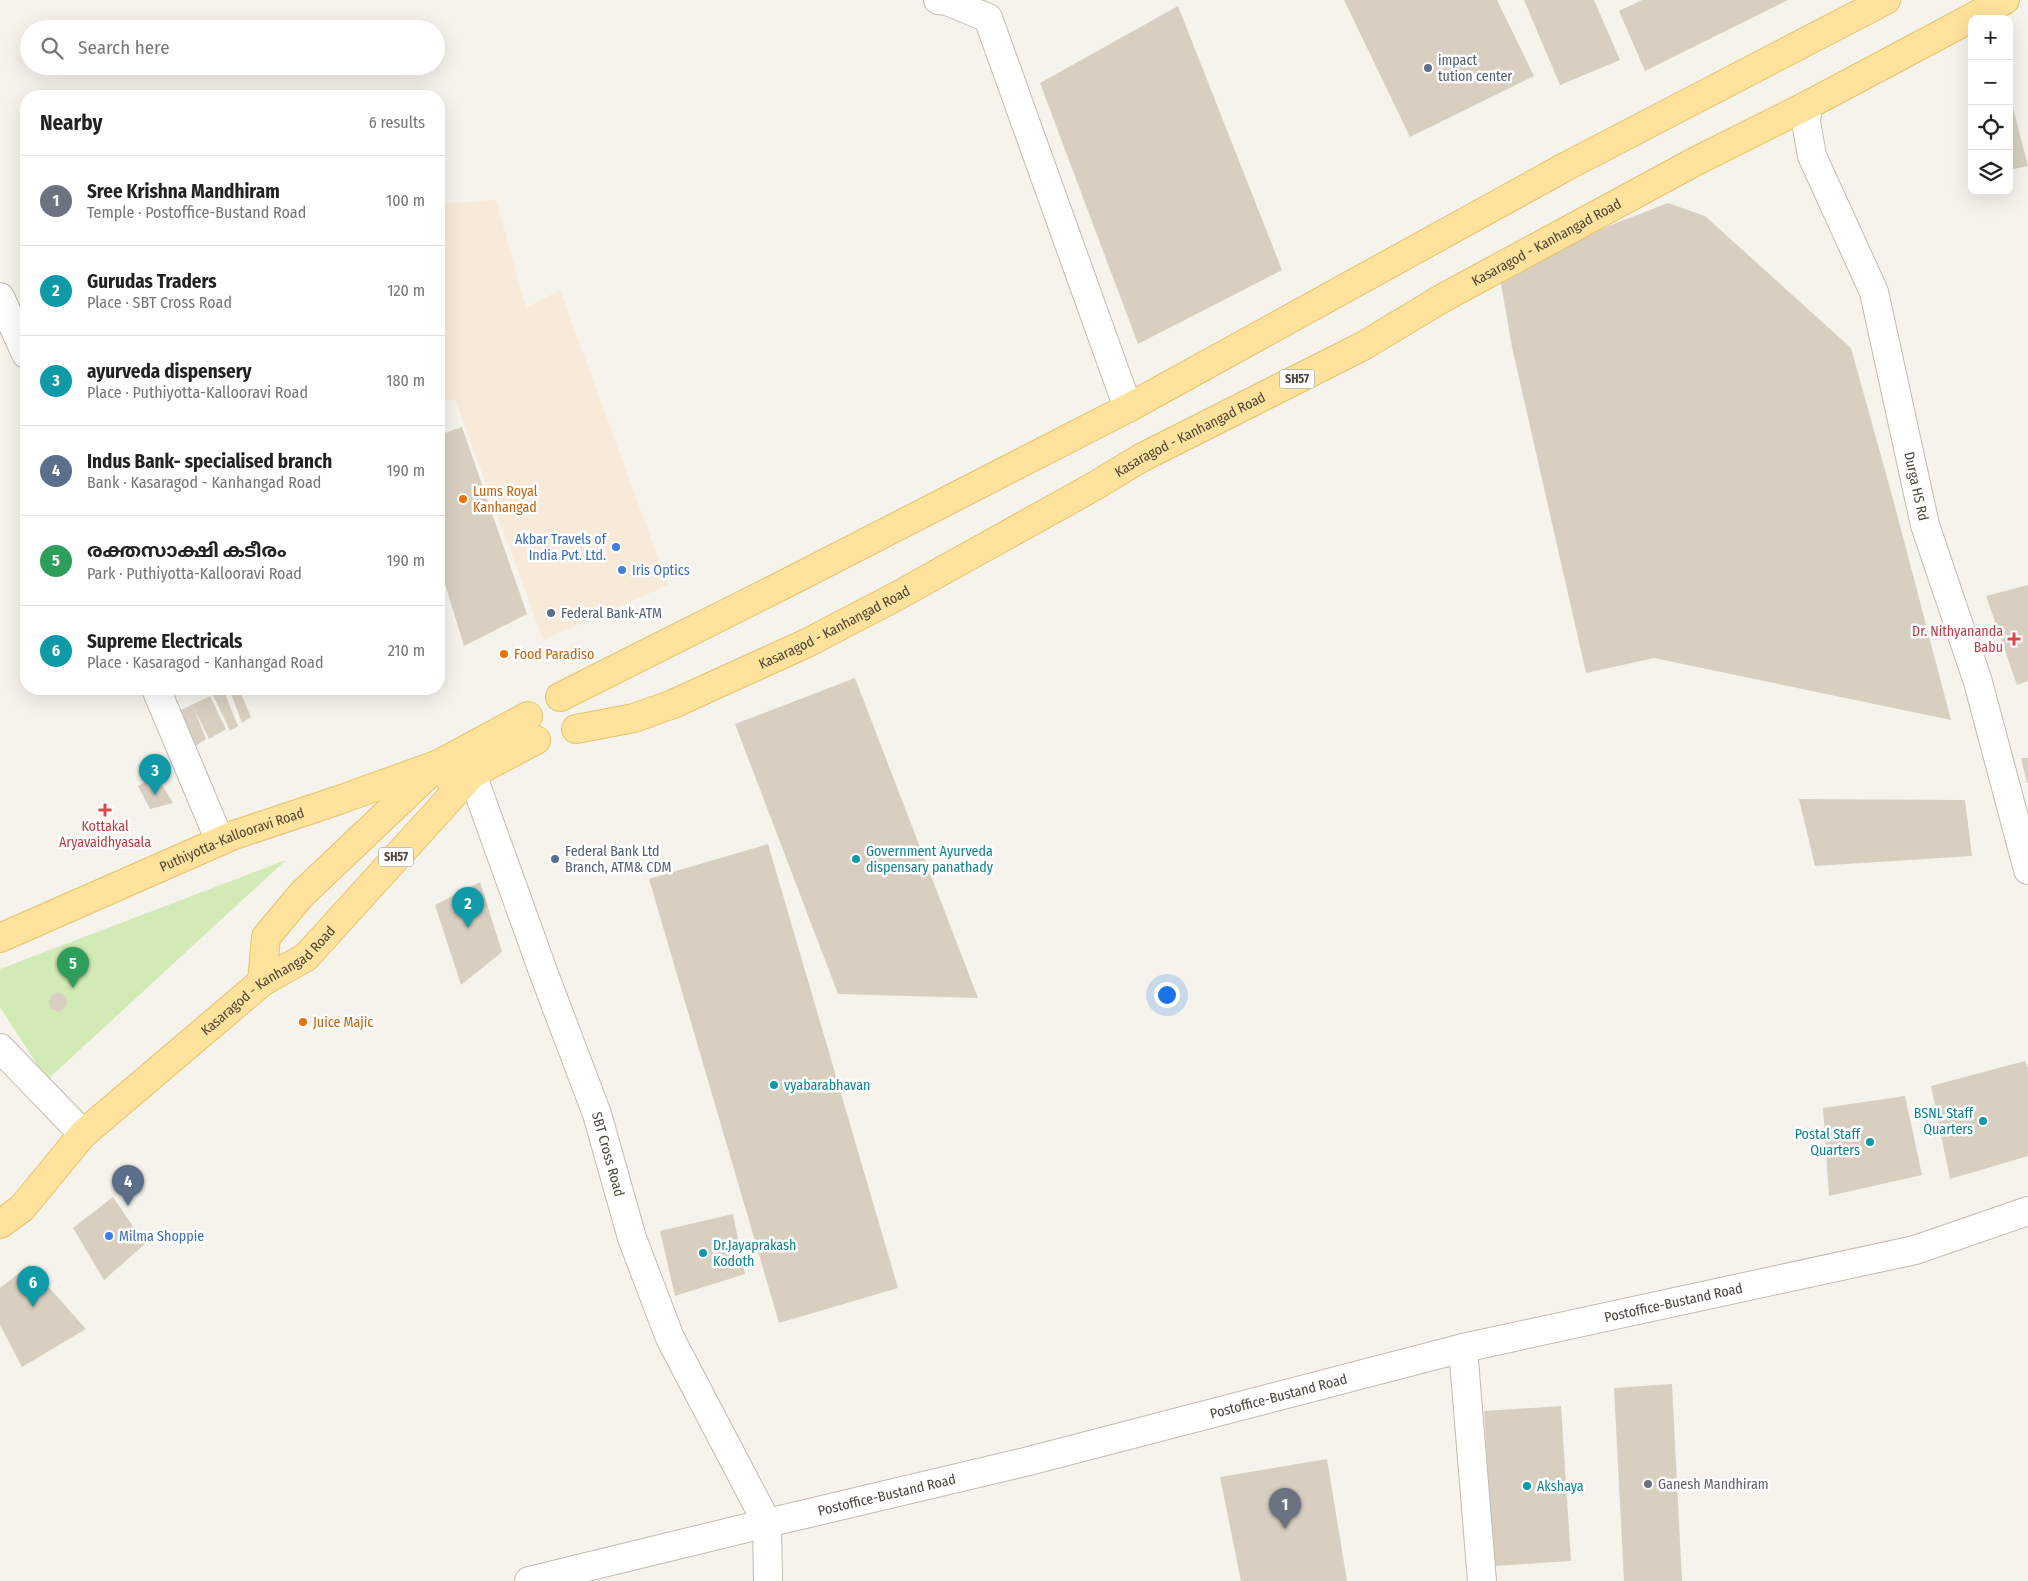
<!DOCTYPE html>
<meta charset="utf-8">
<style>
:root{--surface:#fff;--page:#f6f6f6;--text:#222;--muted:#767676;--line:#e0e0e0;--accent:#fc3f1d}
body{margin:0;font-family:"Fira Sans Condensed","Noto Sans Malayalam",sans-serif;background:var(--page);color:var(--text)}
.controls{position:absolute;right:15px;top:15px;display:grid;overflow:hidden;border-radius:10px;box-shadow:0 5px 20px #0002}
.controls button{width:45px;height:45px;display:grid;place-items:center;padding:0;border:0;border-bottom:1px solid var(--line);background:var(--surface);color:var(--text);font:25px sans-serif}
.you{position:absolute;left:1166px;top:994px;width:18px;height:18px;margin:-12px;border:4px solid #fff;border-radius:50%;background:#1a73e8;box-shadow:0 0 0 8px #1a73e833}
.badge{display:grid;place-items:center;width:32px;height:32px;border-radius:50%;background:var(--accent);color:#fff;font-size:16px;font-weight:700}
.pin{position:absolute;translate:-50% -41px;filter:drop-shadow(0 1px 2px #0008)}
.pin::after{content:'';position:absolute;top:26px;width:18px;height:15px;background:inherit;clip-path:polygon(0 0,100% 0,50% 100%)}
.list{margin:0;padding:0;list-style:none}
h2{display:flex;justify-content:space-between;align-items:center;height:65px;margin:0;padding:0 20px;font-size:21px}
h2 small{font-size:16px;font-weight:400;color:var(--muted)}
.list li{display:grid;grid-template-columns:32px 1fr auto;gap:15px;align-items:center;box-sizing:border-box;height:90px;padding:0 20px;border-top:1px solid var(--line)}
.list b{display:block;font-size:19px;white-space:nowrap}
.list p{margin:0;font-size:16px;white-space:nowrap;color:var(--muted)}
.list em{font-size:16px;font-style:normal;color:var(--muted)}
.icon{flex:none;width:28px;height:28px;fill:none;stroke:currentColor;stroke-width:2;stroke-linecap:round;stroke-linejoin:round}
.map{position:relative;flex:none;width:2028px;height:1581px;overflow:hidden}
.search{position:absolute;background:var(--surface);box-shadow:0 5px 20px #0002;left:20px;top:20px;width:425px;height:55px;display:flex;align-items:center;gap:12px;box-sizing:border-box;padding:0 18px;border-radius:28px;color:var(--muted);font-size:19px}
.panel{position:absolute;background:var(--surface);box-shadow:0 5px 20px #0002;left:20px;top:90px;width:425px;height:605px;border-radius:20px}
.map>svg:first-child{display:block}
</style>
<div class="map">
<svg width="2028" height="1581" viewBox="0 0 2028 1581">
<rect width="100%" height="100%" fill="#f6f3ec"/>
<path fill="#f7ead8" d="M 496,200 L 526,308 L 560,290 L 668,585 L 543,640 L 455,399 L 439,402 L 439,204 Z"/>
<path fill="#d2eab5" d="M 286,860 L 47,1080 L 0,1007 L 0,969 Z"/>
<g fill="#d8cfc1">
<path d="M 1344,0 L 1497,0 L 1534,76 L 1410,137 Z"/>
<path d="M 1524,0 L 1594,0 L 1620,60 L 1560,85 Z"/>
<path d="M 1642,0 L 1788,0 L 1645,71 L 1619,11 Z"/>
<path d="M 1178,6 L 1282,270 L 1138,344 L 1040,83 Z"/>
<path d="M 2013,108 L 2028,166 L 2009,170 L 2009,110 Z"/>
<path d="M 1668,203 L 1705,216 L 1851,348 L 1893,499 L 1951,720 L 1654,658 L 1586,673 L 1512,347 L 1500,278 L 1544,251 Z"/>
<path d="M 462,427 L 527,614 L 464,646 L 439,564 L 439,435 Z"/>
<path d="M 2028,585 L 2028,681 L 2017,685 L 1986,596 Z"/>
<path d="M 855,678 L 978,998 L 838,994 L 735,724 Z"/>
<path d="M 235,689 L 239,689 L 251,717 L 242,723 L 230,691 Z"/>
<path d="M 224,691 L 238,726 L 230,731 L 213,695 Z"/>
<path d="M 210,696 L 226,729 L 209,739 L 194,708 L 206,739 L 191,749 L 177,712 Z"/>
<path d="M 2021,758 L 2028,758 L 2028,783 L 2027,783 Z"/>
<path d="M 157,776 L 173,803 L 150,809 L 138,786 Z"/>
<path d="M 1799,799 L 1965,800 L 1972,856 L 1815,866 Z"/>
<path d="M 768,844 L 898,1288 L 779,1323 L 649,879 Z"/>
<path d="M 480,882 L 502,952 L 461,985 L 435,905 Z"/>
<circle cx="58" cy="1002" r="9"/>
<path d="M 2025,1061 L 2028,1068 L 2028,1156 L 1950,1179 L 1931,1086 Z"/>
<path d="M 1905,1096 L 1922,1175 L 1829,1196 L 1823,1108 Z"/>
<path d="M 113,1197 L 145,1244 L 104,1280 L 73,1228 Z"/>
<path d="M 733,1214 L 745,1274 L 675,1296 L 660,1231 Z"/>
<path d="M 29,1265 L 86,1329 L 22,1367 L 0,1325 L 0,1288 Z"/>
<path d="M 1672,1384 L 1682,1581 L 1624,1581 L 1614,1388 Z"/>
<path d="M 1561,1406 L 1571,1561 L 1494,1566 L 1484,1411 Z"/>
<path d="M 1327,1459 L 1347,1581 L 1241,1581 L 1220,1477 Z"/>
</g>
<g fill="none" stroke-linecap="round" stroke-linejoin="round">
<defs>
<g id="minor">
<path d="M 938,0 L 947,1 L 988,18 L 1128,408"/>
<path id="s1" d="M 1808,105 L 1806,122 L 1812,156 L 1874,292 L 1925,525 L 1978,682 L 2028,870"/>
<path d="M 0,297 L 26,354"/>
<path d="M 156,689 L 220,841"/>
<path id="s2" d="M 472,774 L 544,974 L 597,1114 L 632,1238 L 670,1338 L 767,1523 L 768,1581"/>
<path d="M 0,1048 L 83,1134"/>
<path d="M 1463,1348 L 1482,1581"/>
<path id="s3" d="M 529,1581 L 767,1523 L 1025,1462 L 1463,1348 L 1915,1250 L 2028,1211"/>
</g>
<g id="major">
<path d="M 560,697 L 781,586 L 1128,408 L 1565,167 L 1886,0"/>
<path id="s4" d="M 576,729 L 634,718 L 673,704 L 807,643 L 897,596 L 1093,487 L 1141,458 L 1363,346 L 1441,299 L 1698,160 L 1808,105 L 2005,0"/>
<path id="s5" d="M 0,938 L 234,835 L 339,800 L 439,764 L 457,789"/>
<path d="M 262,982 L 266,937 L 302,894 L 439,764 L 528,716"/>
<path id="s6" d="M 0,1224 L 22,1208 L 83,1134 L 262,982 L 306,957 L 472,774 L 536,740"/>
</g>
</defs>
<use href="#minor" stroke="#c2bbae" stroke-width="30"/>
<use href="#major" stroke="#e6c16a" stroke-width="30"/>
<use href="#minor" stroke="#fff" stroke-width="28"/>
<use href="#major" stroke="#ffe39c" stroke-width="28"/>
</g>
<g fill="#5c6f8a" stroke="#fff" stroke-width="2">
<circle cx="1428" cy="68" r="5"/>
<circle cx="551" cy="613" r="5"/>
<circle cx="555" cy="859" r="5"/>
</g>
<g fill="#e8710a" stroke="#fff" stroke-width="2">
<circle cx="463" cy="499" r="5"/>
<circle cx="504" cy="654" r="5"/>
<circle cx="303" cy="1022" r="5"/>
</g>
<g fill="#3f7fe0" stroke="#fff" stroke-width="2">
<circle cx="616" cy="547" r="5"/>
<circle cx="622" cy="570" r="5"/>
<circle cx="109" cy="1236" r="5"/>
</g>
<g fill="#e0444e" stroke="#fff" stroke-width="2">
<path d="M2011.5 631.5h5v5h5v5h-5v5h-5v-5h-5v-5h5z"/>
<path d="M102.5 802.5h5v5h5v5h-5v5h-5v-5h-5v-5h5z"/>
</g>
<g fill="#0f9aa8" stroke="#fff" stroke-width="2">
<circle cx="856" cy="859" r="5"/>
<circle cx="774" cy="1085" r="5"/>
<circle cx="1983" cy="1121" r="5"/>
<circle cx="1870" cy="1142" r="5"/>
<circle cx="703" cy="1253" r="5"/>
<circle cx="1527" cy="1486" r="5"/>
</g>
<circle fill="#6b7280" stroke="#fff" stroke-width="2" cx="1648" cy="1484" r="5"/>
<g text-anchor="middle" stroke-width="5" stroke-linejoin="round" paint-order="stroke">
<g fill="#fff" stroke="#817c74" stroke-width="1">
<rect x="1279.5" y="369.5" width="35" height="19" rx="4"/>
<rect x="378.5" y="847.5" width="35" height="19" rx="4"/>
</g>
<g font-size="12" font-weight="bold" fill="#4b4439">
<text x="1297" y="383">SH57</text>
<text x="396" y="861">SH57</text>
</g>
<g font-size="14" fill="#4e5e75" stroke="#fff" text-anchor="start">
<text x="1438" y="65">impact<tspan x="1438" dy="16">tution center</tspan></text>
<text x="561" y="618">Federal Bank-ATM</text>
<text x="565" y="856">Federal Bank Ltd<tspan x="565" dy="16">Branch, ATM&amp; CDM</tspan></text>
</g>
<g font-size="14" fill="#4b4439" stroke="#fff">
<text dy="5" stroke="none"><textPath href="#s4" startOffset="1089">Kasaragod - Kanhangad Road</textPath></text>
<text dy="5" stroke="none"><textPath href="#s4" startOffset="684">Kasaragod - Kanhangad Road</textPath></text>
<text dy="5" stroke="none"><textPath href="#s1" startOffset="400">Durga HS Rd</textPath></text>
<text dy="5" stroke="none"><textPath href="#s4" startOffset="279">Kasaragod - Kanhangad Road</textPath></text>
<text dy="5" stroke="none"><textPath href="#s5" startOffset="252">Puthiyotta-Kallooravi Road</textPath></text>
<text dy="5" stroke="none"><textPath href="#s6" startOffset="364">Kasaragod - Kanhangad Road</textPath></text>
<text dy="5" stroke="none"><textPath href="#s2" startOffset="404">SBT Cross Road</textPath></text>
<text dy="5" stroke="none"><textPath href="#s3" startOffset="1178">Postoffice-Bustand Road</textPath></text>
<text dy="5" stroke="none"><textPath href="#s3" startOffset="772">Postoffice-Bustand Road</textPath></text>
<text dy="5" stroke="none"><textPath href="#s3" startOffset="368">Postoffice-Bustand Road</textPath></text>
</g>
<g font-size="14" fill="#c56008" stroke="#fff" text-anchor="start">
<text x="473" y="496">Lums Royal<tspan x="473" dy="16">Kanhangad</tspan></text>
<text x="514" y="659">Food Paradiso</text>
<text x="313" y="1027">Juice Majic</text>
</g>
<g font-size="14" fill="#366cbe" stroke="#fff" text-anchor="start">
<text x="606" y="544" text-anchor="end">Akbar Travels of<tspan x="606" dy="16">India Pvt. Ltd.</tspan></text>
<text x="632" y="575">Iris Optics</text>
<text x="119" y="1241">Milma Shoppie</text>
</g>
<g font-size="14" fill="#be3a42" stroke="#fff" text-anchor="end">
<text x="2003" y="636">Dr. Nithyananda<tspan x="2003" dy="16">Babu</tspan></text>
<text x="105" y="831" text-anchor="middle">Kottakal<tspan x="105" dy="16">Aryavaidhyasala</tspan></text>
</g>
<g font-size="14" fill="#0d838f" stroke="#fff" text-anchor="start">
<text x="866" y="856">Government Ayurveda<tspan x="866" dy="16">dispensary panathady</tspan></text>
<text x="784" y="1090">vyabarabhavan</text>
<text x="1973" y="1118" text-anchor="end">BSNL Staff<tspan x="1973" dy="16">Quarters</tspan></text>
<text x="1860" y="1139" text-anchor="end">Postal Staff<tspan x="1860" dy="16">Quarters</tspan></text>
<text x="713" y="1250">Dr.Jayaprakash<tspan x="713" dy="16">Kodoth</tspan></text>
<text x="1537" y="1491">Akshaya</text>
</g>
<g font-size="14" fill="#5b616d" stroke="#fff" text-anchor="start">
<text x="1658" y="1489">Ganesh Mandhiram</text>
</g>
</g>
</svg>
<div class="controls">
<button>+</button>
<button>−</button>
<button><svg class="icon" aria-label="locate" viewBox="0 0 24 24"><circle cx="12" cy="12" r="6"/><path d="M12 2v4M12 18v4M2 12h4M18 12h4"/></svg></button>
<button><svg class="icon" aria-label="layers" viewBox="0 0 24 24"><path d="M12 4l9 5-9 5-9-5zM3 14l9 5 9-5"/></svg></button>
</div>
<div class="you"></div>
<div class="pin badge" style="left:1285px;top:1529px;background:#6b7280">1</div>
<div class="pin badge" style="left:468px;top:928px;background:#0f9aa8">2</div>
<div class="pin badge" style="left:155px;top:795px;background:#0f9aa8">3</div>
<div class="pin badge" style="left:128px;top:1206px;background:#5c6f8a">4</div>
<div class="pin badge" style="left:73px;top:988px;background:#2e9e5b">5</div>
<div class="pin badge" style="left:33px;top:1307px;background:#0f9aa8">6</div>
<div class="search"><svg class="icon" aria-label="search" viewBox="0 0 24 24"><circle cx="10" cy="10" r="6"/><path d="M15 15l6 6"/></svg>Search here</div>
<section class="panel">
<h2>Nearby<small>6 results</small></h2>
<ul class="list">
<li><span class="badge" style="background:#6b7280">1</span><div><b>Sree Krishna Mandhiram</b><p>Temple · Postoffice-Bustand Road</p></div><em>100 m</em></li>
<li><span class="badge" style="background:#0f9aa8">2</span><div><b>Gurudas Traders</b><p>Place · SBT Cross Road</p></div><em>120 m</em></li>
<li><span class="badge" style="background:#0f9aa8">3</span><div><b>ayurveda dispensery</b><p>Place · Puthiyotta-Kallooravi Road</p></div><em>180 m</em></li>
<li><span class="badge" style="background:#5c6f8a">4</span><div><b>Indus Bank- specialised branch</b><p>Bank · Kasaragod - Kanhangad Road</p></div><em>190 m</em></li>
<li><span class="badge" style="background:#2e9e5b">5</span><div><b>രക്തസാക്ഷി കടീരം</b><p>Park · Puthiyotta-Kallooravi Road</p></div><em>190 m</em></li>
<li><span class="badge" style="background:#0f9aa8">6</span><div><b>Supreme Electricals</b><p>Place · Kasaragod - Kanhangad Road</p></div><em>210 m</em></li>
</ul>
</section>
</div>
